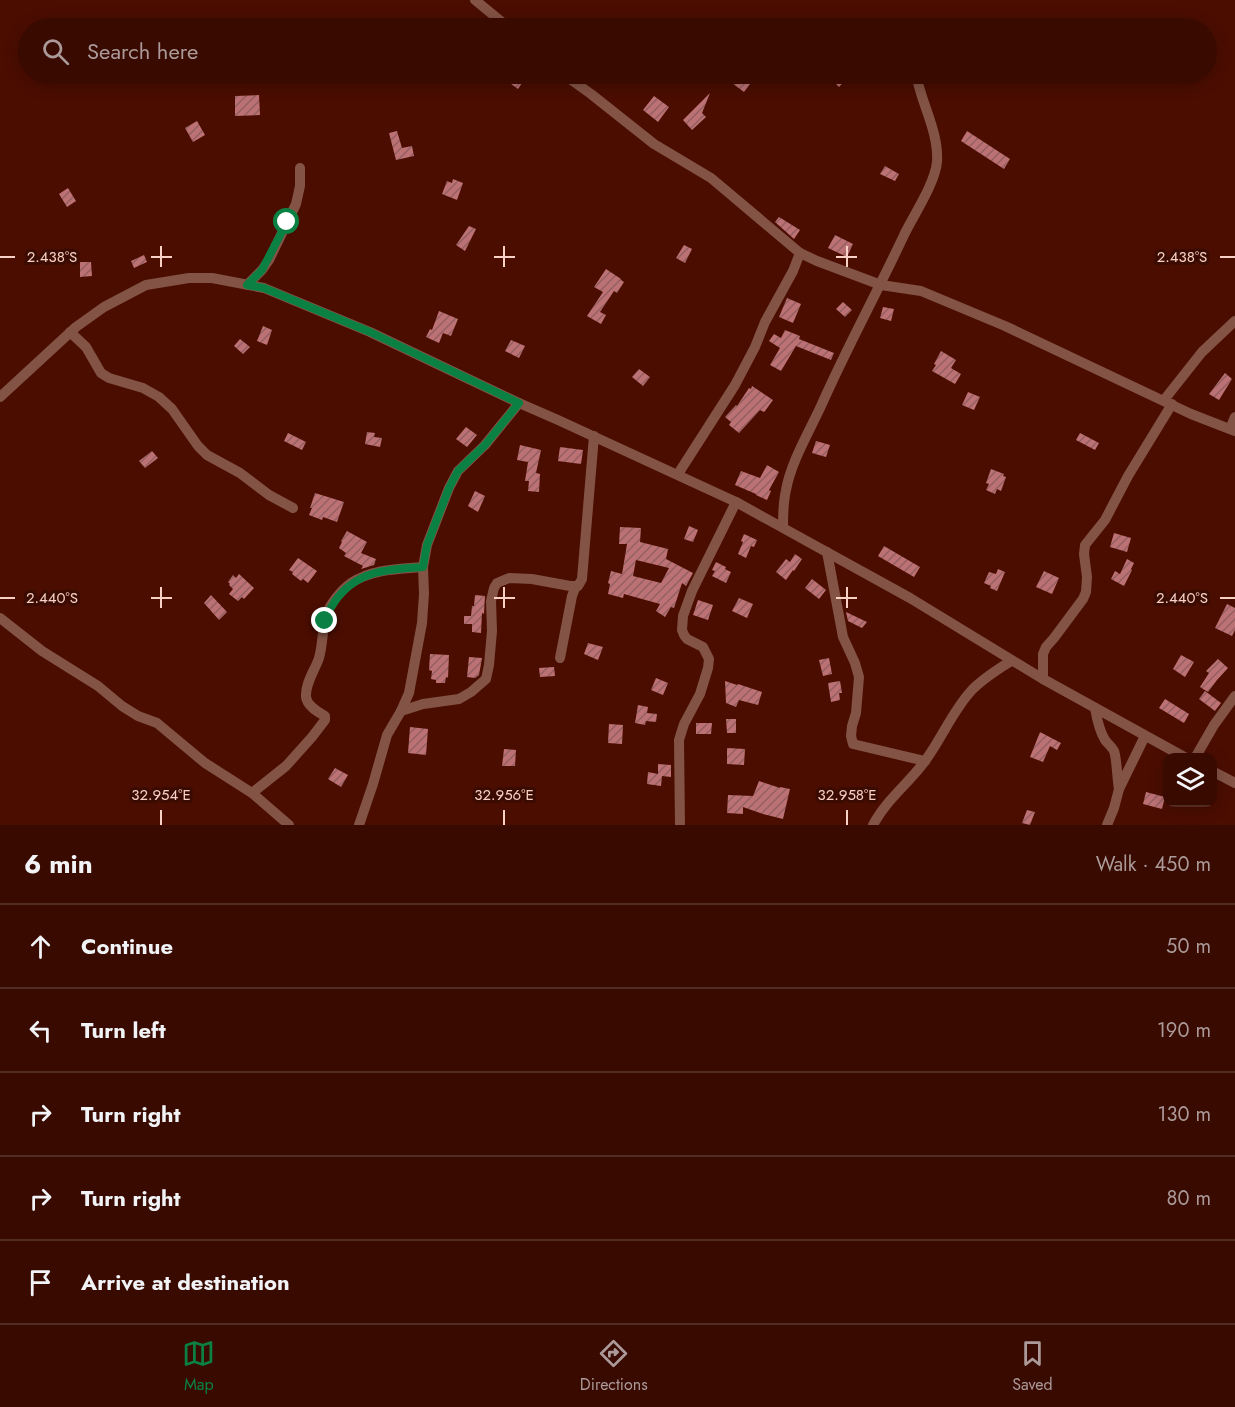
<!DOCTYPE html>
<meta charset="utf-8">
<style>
:root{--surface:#380a00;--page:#3f130a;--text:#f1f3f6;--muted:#ab9a99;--line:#522b22;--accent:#0b8043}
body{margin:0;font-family:Jost,sans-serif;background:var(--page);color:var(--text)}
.controls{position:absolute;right:18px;bottom:18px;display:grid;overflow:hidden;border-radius:12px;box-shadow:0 3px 15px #0003}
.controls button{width:54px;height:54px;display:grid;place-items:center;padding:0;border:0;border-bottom:2px solid var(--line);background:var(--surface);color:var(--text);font:30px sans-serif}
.stop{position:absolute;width:18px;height:18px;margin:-14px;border:4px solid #0b8043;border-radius:50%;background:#fff}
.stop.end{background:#0b8043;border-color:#fff;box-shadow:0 2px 6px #0008}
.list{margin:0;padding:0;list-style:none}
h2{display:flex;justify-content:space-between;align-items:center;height:78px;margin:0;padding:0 24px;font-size:26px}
h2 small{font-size:20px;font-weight:400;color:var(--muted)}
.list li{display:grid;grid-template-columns:39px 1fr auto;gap:18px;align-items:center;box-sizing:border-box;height:84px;padding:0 24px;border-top:2px solid var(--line)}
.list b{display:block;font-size:22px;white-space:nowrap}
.list em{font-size:20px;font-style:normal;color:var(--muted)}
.icon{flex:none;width:33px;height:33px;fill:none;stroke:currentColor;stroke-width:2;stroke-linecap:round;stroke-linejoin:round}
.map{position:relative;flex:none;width:1235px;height:825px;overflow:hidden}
.search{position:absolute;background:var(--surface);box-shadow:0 3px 15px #0003;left:18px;right:18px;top:18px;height:66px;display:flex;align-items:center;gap:15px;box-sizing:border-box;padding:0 21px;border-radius:33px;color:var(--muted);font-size:22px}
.sheet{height:498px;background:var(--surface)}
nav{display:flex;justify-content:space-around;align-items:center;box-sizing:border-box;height:84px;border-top:2px solid var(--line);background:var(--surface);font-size:16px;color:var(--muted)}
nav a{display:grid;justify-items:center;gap:3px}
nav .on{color:var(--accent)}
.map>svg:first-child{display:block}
</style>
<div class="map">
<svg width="1235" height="825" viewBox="0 0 1235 825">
<defs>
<pattern id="building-hatch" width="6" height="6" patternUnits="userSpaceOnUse" patternTransform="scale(1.5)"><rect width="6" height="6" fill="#bc7175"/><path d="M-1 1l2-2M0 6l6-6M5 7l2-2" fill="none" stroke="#945f61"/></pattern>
</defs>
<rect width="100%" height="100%" fill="#4b0d00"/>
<g fill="url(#building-hatch)" fill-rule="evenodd">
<path d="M 497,74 L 510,74 L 522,83 L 518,89 Z"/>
<path d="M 838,74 L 851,74 L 839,87 L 832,80 Z"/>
<path d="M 738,75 L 750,84 L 744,92 L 732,83 Z"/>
<path d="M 710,93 L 702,113 L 706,117 L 692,130 L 683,120 Z"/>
<path d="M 259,95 L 260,115 L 235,116 L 235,96 Z"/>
<path d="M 654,96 L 669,107 L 658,122 L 643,110 Z"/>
<path d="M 197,121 L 205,135 L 193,142 L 185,128 Z"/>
<path d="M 397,131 L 402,148 L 412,146 L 414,156 L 396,160 L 389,133 Z"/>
<path d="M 967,131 L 1010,159 L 1004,169 L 961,141 Z"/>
<path d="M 885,166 L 899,174 L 895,181 L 880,174 Z"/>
<path d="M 453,179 L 463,183 L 457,200 L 442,194 L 447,181 L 452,183 Z"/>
<path d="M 68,188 L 76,201 L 67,207 L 59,194 Z"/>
<path d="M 779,217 L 800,230 L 794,239 L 775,222 Z"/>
<path d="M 469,226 L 476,229 L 465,251 L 456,245 Z"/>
<path d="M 835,235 L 853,244 L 847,257 L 828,248 Z"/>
<path d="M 684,245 L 692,249 L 685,263 L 676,258 Z"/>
<path d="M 144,255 L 147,262 L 134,268 L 131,261 Z"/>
<path d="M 80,262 L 91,262 L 92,276 L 80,277 Z"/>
<path d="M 606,269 L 621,279 L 621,280 L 624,282 L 617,293 L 614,291 L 600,312 L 606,315 L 601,324 L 587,316 L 603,292 L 594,287 Z"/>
<path d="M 787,298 L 801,304 L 793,323 L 779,317 Z"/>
<path d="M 843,302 L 852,310 L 845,317 L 836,309 Z"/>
<path d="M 883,307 L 894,309 L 891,321 L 880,318 Z"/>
<path d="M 439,311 L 458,319 L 451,336 L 443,333 L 439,343 L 426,337 L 430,329 L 432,330 Z"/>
<path d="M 263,326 L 272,330 L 267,345 L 257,341 Z"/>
<path d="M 785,330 L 800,336 L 799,339 L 834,353 L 831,360 L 796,346 L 781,371 L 770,365 L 780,348 L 769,341 L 774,334 L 781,338 Z"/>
<path d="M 240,339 L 250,347 L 243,354 L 234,346 Z"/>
<path d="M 511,340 L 525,346 L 519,358 L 505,351 Z"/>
<path d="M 941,351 L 956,360 L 951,368 L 961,374 L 955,384 L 932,371 L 936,365 L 934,364 Z"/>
<path d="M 639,369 L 650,377 L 643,386 L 632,377 Z"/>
<path d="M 1225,373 L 1232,379 L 1219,400 L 1209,394 Z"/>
<path d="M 752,386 L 773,400 L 765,411 L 764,412 L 760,410 L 739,433 L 729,425 L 731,422 L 725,417 L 736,405 L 737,406 L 749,388 L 751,389 Z"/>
<path d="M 968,392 L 980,397 L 974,410 L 962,405 Z"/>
<path d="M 466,427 L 477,435 L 467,447 L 456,439 Z"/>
<path d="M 367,432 L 375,433 L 374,437 L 382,438 L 380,447 L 365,444 Z"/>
<path d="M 288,433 L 306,442 L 302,450 L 284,441 Z"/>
<path d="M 1080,433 L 1099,443 L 1095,450 L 1076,440 Z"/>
<path d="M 816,441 L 830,445 L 826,457 L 812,453 Z"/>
<path d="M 520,445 L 541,450 L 536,473 L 540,474 L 539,492 L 528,491 L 529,481 L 525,481 L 528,462 L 517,460 Z"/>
<path d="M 560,447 L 583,450 L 581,464 L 558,461 Z"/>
<path d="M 152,451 L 158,458 L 145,468 L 139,461 Z"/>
<path d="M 767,465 L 779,472 L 769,490 L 771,491 L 767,500 L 756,495 L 756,494 L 735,485 L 741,471 L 760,478 Z"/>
<path d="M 991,469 L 1004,474 L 1003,476 L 1006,477 L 1001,491 L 997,489 L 995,494 L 986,490 L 989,484 L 986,483 Z"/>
<path d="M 475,491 L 485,496 L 478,512 L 468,506 Z"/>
<path d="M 315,493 L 344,502 L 337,522 L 323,517 L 322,520 L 309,515 L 312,508 L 310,508 Z"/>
<path d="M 689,526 L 698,530 L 693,542 L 684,539 Z"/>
<path d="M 620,527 L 641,528 L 640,542 L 668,549 L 666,559 L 693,573 L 686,586 L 682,583 L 674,608 L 671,607 L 665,617 L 656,611 L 660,604 L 624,594 L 623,598 L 608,594 L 610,584 L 608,583 L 611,571 L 622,574 L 627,544 L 619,544 ZM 636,560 L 669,568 L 661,583 L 633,576 Z"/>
<path d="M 347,531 L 367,542 L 361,553 L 376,559 L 374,565 L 361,569 L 363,566 L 344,556 L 346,553 L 339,548 L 342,542 L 341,541 Z"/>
<path d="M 1114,533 L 1131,538 L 1127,552 L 1110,547 Z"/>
<path d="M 744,534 L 757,540 L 754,547 L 751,546 L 746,558 L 738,554 L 743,542 L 741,541 Z"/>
<path d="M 884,546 L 920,567 L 914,577 L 878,556 Z"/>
<path d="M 795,554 L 802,559 L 794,571 L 793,570 L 786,580 L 776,572 L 786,559 L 790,562 Z"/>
<path d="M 298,558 L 317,571 L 308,583 L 303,579 L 301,581 L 292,574 L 293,572 L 289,570 Z"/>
<path d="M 1127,559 L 1134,563 L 1131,569 L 1132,570 L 1124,586 L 1111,579 L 1115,571 L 1120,574 Z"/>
<path d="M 716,562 L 726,567 L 725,569 L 731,572 L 726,583 L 712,576 L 715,571 L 712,570 Z"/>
<path d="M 998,569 L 1005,572 L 997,591 L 990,588 L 991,586 L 984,583 L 989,572 L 996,574 Z"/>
<path d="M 1044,571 L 1059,578 L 1052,594 L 1036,587 Z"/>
<path d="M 239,574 L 254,588 L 244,599 L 242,597 L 238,601 L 229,594 L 233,589 L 229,585 L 230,584 L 228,582 L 233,575 L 236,578 Z"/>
<path d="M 812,579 L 826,590 L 819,599 L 805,588 Z"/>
<path d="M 211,595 L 227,612 L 219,620 L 204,603 Z"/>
<path d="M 475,595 L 485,596 L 484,614 L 482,613 L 481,633 L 472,632 L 472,624 L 464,624 L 464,616 L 471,616 L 472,606 L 474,606 Z"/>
<path d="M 739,598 L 753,604 L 747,618 L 732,611 Z"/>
<path d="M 698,600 L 713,605 L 708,620 L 693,615 Z"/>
<path d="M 1227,604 L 1235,608 L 1235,630 L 1232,636 L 1215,628 Z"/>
<path d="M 846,612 L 867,622 L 862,628 L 848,621 Z"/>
<path d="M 588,643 L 603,647 L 598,660 L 584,654 Z"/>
<path d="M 430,654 L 449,655 L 448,678 L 446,677 L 445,683 L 436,683 L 436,680 L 431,679 L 432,671 L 429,670 Z"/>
<path d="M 1181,655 L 1194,662 L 1185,677 L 1173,669 Z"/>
<path d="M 469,657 L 482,658 L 479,675 L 475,678 L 467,677 Z"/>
<path d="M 829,658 L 832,674 L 823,676 L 819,660 Z"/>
<path d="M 1218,659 L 1228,668 L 1217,680 L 1208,692 L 1200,687 L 1209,673 L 1206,671 Z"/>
<path d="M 554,667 L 555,676 L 540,677 L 539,668 Z"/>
<path d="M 656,678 L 668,683 L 663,695 L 651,690 Z"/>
<path d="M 725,681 L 737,685 L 738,684 L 762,692 L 758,705 L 739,700 L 736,707 L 726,703 Z"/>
<path d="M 840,681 L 842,693 L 839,693 L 840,700 L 831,702 L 828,683 Z"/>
<path d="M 1205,691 L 1221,703 L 1215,711 L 1199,699 Z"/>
<path d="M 1165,699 L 1189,714 L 1184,723 L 1159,708 Z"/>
<path d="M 638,705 L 648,707 L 647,713 L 657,714 L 656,722 L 646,721 L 645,725 L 635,723 Z"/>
<path d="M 726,719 L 736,719 L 736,733 L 727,733 Z"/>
<path d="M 696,723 L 712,723 L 711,734 L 696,734 Z"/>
<path d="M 609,724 L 623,725 L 622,744 L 608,743 Z"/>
<path d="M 410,727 L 428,729 L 426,755 L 408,753 Z"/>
<path d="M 1040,732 L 1061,743 L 1057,750 L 1050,746 L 1043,762 L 1030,757 Z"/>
<path d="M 727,748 L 745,749 L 744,765 L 727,764 Z"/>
<path d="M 504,749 L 516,750 L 515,766 L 502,766 Z"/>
<path d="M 658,764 L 671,765 L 671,777 L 662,776 L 661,786 L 647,784 L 648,772 L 658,774 Z"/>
<path d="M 335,768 L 348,775 L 341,787 L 328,779 Z"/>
<path d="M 759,781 L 780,788 L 780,787 L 790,789 L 783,819 L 763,814 L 743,807 L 743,814 L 727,813 L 728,795 L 753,796 Z"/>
<path d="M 1146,792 L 1165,797 L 1162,809 L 1143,804 Z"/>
<path d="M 1027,810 L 1035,812 L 1030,825 L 1022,823 Z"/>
</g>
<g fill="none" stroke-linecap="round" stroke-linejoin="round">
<g stroke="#835345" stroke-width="10">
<path d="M 475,0 L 509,28"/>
<path d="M 914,27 L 914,28"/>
<path d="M 563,74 L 591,94 L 654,144 L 711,178 L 800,253 L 817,261 L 881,285 L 921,291 L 1005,326 L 1191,414 L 1235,431"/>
<path d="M 247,285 L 262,270 L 269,260 L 296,204 L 300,186 L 300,168"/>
<path d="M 70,332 L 86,347 L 101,373 L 109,378 L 143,388 L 159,397 L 172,409 L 198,446 L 207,455 L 240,473 L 269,495 L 293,508"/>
<path d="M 0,397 L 76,327 L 104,307 L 146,285 L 189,278 L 212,278 L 264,288 L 370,332 L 519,403 L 558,420 L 736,502 L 910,598 L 1043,679 L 1186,758"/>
<path d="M 1164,400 L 1202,352 L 1235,321"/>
<path d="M 1230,429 L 1235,417"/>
<path d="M 678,474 L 735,385 L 755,347 L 765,322 L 793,271 L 800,253"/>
<path d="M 783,527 C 783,515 783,503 786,490 C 791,462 809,432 821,406 C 847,347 878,291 905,233 C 915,213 935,183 937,162 C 939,132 921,103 916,74"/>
<path d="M 827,552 L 843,637 L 855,663 L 859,677 L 856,713 L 852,726 L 851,736 L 853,744 L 925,761"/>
<path d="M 0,618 L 42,651 L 98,686 L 122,706 L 138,716 L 157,723 L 205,763 L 252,793 L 289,825"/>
<path d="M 560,658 L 572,596 L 576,586"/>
<path d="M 1043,679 L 1043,654 L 1046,647 L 1054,638 L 1083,599 L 1086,592 L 1087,577 L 1084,554 L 1085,545 L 1105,520 L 1128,476 L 1172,404"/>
<path d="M 1095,708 C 1097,720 1099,730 1105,740 C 1108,744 1112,747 1114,751 C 1117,759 1117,779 1119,789"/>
<path d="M 401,711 L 423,704 L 459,699 L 471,692 L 486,679 L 489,665 L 492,631 L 491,601 L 494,588 L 497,583 L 509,578 L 532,579 L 570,586 L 578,586 L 582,579 L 594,436"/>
<path d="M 1195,758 L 1214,725 L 1235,696"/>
<path d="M 1212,771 L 1235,783"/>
<path d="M 252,793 L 286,766 L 312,737 L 325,720 L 325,716 C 318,712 307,706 306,697 C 305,683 315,670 319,658 C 323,644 322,630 326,616 C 329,605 341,590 351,583 C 372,569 398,569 423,567"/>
<path d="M 359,825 L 373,784 L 387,735 L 401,711 L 409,693 L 422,623 L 424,594 L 423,567 L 427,545 L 449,488 L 458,471 L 485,445 L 519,403"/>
<path d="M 680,825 L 679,740 L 684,724 L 700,694 L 708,668 L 709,659 L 703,647 L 687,639 L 684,635 L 682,630 L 683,616 L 692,591 L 736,502"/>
<path d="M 873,825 C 886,800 909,783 925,761 C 942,738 952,712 971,691 C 982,679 997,670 1011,661"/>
<path d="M 1107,825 L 1114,808 L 1119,789 L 1145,736"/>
</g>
</g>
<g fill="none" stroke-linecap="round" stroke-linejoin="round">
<path stroke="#0b8043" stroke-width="8" d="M 287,222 L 262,270 L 247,285 L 264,288 L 370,332 L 519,403 L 485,445 L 458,471 L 449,488 L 427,545 L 423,567 C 388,569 357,570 335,601 C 331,608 326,613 325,621"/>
</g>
<path fill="none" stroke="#f8d0c5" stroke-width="2" d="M 161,246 L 161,267M 504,246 L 504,267M 847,246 L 847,267M 0,257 L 15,257M 151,257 L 172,257M 494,257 L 515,257M 836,257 L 857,257M 1220,257 L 1235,257M 161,587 L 161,608M 504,587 L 504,608M 847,587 L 847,608M 0,598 L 15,598M 151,598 L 172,598M 494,598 L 515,598M 836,598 L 857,598M 1220,598 L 1235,598M 161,810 L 161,825M 504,810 L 504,825M 847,810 L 847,825"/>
<g font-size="15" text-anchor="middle" fill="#f8d0c5" stroke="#390b01" stroke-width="6" stroke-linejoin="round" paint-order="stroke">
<text x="52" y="262">2.438°S</text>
<text x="1182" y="262">2.438°S</text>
<text x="52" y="603">2.440°S</text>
<text x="1182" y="603">2.440°S</text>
<text x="161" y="800">32.954°E</text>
<text x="504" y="800">32.956°E</text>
<text x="847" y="800">32.958°E</text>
</g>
</svg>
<div class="controls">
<button><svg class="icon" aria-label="layers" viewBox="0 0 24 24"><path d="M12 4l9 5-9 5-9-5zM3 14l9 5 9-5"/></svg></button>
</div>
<div class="stop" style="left:287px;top:222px"></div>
<div class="stop end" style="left:325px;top:621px"></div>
<div class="search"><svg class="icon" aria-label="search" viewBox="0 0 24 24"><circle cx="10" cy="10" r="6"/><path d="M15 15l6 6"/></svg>Search here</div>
</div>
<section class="sheet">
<h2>6 min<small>Walk · 450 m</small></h2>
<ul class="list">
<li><svg class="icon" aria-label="ahead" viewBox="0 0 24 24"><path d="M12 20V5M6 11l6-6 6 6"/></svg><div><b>Continue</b></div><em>50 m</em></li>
<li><svg class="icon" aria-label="left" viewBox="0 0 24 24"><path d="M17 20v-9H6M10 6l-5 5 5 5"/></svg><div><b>Turn left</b></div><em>190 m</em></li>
<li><svg class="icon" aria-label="right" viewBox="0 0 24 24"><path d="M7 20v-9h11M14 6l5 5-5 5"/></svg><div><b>Turn right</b></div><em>130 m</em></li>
<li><svg class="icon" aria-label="right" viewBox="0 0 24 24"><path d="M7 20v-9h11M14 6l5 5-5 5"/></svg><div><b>Turn right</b></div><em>80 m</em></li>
<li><svg class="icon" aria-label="arrive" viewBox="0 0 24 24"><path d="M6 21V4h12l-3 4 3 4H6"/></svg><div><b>Arrive at destination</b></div></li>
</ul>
</section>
<nav>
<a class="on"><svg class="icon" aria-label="map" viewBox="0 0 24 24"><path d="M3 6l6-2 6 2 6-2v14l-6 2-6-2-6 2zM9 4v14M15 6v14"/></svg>Map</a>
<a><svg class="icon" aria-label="directions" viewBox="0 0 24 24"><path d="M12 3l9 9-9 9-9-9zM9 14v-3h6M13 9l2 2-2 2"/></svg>Directions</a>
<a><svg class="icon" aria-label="saved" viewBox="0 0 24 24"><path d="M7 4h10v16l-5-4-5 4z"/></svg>Saved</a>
</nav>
